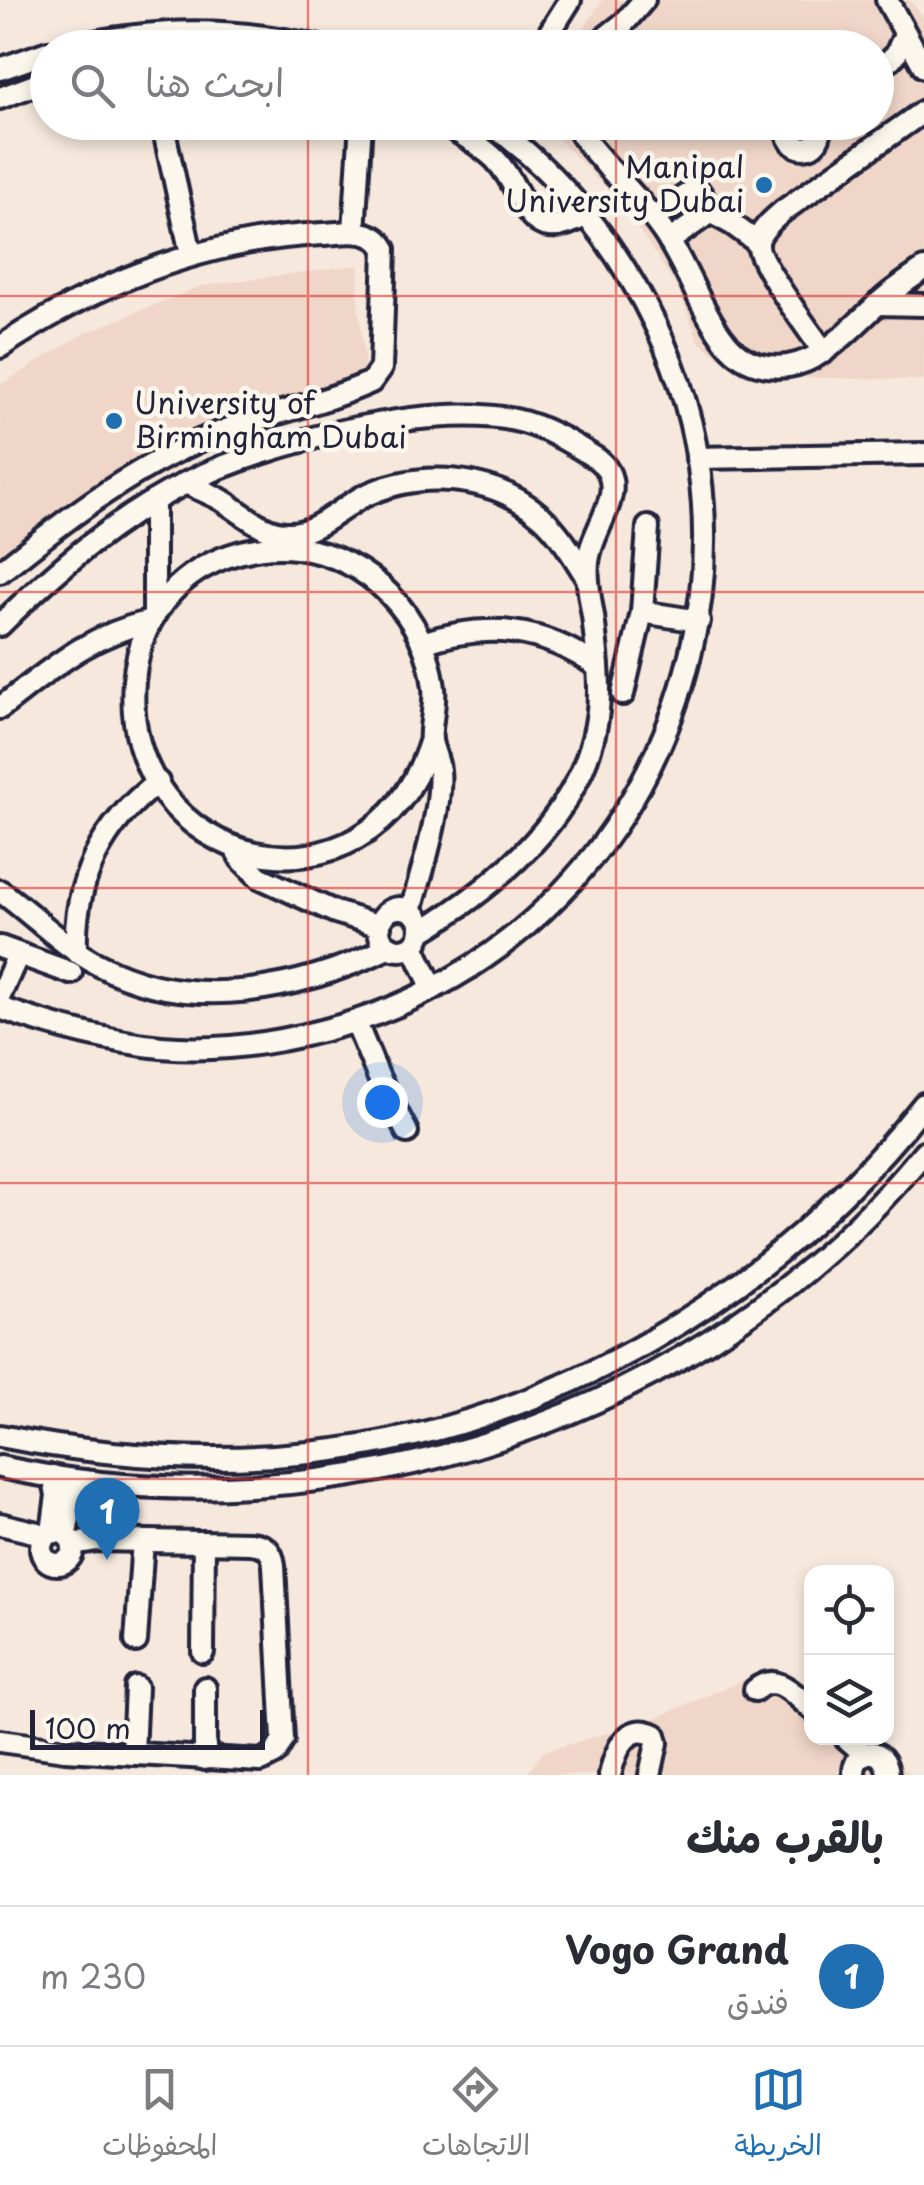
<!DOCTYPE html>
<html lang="ar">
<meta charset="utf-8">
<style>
:root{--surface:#fff;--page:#f2f2f3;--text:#2b2b33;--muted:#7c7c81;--line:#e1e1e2;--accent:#1f6fb2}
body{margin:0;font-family:"Playpen Sans","Playpen Sans Arabic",sans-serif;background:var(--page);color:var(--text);direction:rtl}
.controls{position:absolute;right:30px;bottom:30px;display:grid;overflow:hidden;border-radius:20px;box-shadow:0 5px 15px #0003}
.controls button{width:90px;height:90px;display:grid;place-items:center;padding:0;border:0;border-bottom:2px solid var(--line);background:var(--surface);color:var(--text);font:50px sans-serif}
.scale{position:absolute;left:30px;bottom:25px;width:235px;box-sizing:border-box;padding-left:10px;border:5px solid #22223b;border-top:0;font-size:28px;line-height:35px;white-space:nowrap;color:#22223b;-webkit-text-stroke:8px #fbf7ec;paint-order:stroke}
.you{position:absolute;left:382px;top:1102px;width:35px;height:35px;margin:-25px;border:8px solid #fff;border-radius:50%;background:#1a73e8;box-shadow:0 0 0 15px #1a73e833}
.badge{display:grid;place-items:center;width:65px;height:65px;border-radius:50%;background:var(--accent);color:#fff;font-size:32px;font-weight:700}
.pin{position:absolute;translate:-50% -82px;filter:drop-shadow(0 2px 5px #0008)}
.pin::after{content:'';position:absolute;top:52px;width:35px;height:30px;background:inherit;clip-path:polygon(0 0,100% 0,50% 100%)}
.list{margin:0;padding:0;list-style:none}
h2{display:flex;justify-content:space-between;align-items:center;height:130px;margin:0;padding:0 40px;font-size:42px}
h2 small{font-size:32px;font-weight:400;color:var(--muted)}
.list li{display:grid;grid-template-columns:65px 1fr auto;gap:30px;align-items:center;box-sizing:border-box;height:140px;padding:0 40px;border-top:2px solid var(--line)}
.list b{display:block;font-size:38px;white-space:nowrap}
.list p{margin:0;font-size:32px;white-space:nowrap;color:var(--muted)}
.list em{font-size:32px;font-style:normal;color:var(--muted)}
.icon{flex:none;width:55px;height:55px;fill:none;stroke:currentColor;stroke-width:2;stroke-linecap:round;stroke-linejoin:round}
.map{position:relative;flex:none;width:924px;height:1775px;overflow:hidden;direction:ltr}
.search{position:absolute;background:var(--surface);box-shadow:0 5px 15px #0003;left:30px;right:30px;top:30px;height:110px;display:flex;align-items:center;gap:25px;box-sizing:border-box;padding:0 35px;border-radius:55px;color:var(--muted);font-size:38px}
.sheet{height:270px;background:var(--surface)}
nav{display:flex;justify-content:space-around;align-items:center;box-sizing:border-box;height:140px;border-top:2px solid var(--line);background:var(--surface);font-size:28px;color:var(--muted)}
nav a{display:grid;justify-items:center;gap:5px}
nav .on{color:var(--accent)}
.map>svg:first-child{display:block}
</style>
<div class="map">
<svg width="924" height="1775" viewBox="0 0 924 1775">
<rect width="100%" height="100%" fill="#f6e8dc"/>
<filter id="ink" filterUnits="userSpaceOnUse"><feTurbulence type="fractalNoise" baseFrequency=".01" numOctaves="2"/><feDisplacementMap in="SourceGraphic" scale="20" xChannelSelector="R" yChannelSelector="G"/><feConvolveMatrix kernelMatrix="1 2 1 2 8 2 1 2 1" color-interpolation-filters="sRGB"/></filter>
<g filter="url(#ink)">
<g fill="#f0d6c8">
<path d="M 602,0 L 910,0 L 924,18 L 924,380 L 744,376 L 699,342 L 679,291 L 656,255 L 618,200 L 552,133 L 550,123 L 876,122 L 876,48 L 572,47 Z"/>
<path d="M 359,265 L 358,300 L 366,375 L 247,414 L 0,564 L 0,386 L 2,384 L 83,334 L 201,286 Z"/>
<path d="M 773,1667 L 811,1697 L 812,1738 L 864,1738 L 912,1775 L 526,1775 L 543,1752 L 651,1720 Z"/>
</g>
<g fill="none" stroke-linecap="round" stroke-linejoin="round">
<defs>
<g id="minor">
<path d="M 887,0 L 924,67"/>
<path d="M 63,48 C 156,28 231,26 324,48"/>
<path d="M 540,48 L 570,0"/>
<path d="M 592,48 L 624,23 L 644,0"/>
<path d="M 0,69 L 48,52"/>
<path d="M 876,73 L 896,54 L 905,34"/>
<path d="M 0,98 L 48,80"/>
<path d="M 162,122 L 191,254"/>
<path d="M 442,122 C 460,134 480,144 495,159 C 529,194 523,251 586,215"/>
<path d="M 575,122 C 582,139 595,152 607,166 C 627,188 649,210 666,236 C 687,268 699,306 722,337 C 731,350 743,360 758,364 C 810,379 846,332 881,301 C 894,289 910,279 924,269"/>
<path d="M 787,122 C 782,157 826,156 820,122"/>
<path d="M 708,211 L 732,224 L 758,243"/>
<path d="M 654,218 L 692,191 L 699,191 L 708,205 L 705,216 L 669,241"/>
<path d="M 354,232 L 361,122"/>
<path d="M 877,304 L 924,305"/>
<path d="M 0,347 C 98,282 204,239 323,234 C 345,233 373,226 385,249 L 381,368 L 371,382 C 325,403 273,412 226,430 C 140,462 71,515 0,572"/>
<path d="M 824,352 C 812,334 755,259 758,242 C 760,230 774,219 783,211 L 924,111"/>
<path d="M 697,458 L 924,454"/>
<path d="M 185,483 C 197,488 209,493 220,499 C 241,511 262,533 287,533 C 316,534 338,510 362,497 C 419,469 493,474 542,517 C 560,533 574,557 587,578"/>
<path d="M 154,502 L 154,616"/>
<path d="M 642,612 L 699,621"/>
<path d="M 0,625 C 56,570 117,517 188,482 C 267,443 428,402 515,420 C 544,426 572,443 597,459 C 634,487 590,528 588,563 C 586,581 590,598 593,616 C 596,641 599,666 599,691 C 599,800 506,880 421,932"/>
<path d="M 422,643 C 487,622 542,627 598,667"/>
<path d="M 623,694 L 642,612 L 648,527"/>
<path d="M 0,708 C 53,668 84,637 151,621"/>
<path d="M 235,848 L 241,859 L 259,877 L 335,912 L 380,926"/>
<path d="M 0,891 C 34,915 62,946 99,965 C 192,1014 300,990 390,947"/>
<circle cx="400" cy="929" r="21"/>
<path d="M 411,911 C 421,873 443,809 439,770 C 438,760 433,751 431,741 C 429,728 436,705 434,688 C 426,616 369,557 297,548 C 252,543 203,559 172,592 C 149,616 137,648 134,681 C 119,869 372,932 431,739"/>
<path d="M 413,946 L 433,989"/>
<path d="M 0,947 L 71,973"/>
<path d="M 76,952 C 73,882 102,824 158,782"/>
<path d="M 0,995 L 18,955"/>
<path d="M 0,1008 C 53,1027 105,1041 161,1047 C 216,1052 272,1044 325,1030 C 509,983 646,839 690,655 C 717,545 705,426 655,324 C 617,245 560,173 488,122"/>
<path d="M 356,1023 L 379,1078 L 407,1132"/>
<path d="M 0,1436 C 101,1456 205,1464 309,1453 C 551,1428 774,1294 924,1104"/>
<path d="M 0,1467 C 335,1539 705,1420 924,1152"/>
<path d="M 0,1524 L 46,1535"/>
<circle cx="57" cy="1548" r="16"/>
<path d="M 52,1532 L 57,1495 L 53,1476"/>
<path d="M 66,1534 L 73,1496 L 84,1481"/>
<path d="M 136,1641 L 143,1541"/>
<path d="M 203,1652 L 204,1542"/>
<path d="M 755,1690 C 776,1671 795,1695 812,1709"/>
<path d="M 846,1738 L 865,1754"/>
<path d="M 0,1741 L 65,1750 L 261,1761 L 275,1754 L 283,1740 L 274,1565 C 272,1550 265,1544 250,1543 L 97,1540 L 73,1544"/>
<path d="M 133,1754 L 136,1687"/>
<path d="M 205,1759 L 205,1688"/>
<path d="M 610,1775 C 615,1752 626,1721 655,1735 L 657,1743 L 650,1775"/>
<path d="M 854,1775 C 853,1746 887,1745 888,1775"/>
</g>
</defs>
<use href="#minor" stroke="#22223b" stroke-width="28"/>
<use href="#minor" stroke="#fbf7ec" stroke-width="20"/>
</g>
</g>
<path fill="none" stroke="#d62828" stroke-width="2.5" stroke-opacity="0.55" d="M 308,0 L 308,48M 616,0 L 616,48M 308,122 L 308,1775M 616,122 L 616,1775M 0,296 L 924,296M 0,592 L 924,592M 0,888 L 924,888M 0,1183 L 924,1183M 0,1479 L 924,1479"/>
<g fill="#1f6fb2" stroke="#fbf7ec" stroke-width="4">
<circle cx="764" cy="185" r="10"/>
<circle cx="114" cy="421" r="10"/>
</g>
<g text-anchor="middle" stroke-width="9" stroke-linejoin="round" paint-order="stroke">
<g font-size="30" fill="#22223b" stroke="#fbf7ec" text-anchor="end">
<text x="744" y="178">Manipal<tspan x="744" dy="34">University Dubai</tspan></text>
<text x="134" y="414" text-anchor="start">University of<tspan x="134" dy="34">Birmingham Dubai</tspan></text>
</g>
</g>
</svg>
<div class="controls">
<button><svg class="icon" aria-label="locate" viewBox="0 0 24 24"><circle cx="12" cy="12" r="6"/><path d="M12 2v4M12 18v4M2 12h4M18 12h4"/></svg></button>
<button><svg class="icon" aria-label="layers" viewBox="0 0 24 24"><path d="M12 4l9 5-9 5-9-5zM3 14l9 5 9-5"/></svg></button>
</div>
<div class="scale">100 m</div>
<div class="you"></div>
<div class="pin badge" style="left:107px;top:1560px">1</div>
<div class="search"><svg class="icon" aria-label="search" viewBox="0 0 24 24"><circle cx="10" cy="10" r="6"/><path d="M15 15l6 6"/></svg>ابحث هنا</div>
</div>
<section class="sheet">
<h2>بالقرب منك<small></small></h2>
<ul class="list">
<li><span class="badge">1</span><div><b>Vogo Grand</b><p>فندق</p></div><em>230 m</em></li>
</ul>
</section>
<nav>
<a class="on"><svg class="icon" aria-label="map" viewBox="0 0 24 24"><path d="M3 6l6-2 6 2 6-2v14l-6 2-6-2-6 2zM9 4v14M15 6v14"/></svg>الخريطة</a>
<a><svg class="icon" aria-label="directions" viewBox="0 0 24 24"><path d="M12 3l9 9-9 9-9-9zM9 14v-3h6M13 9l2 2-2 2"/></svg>الاتجاهات</a>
<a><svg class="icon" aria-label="saved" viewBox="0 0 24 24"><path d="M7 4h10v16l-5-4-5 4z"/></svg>المحفوظات</a>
</nav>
